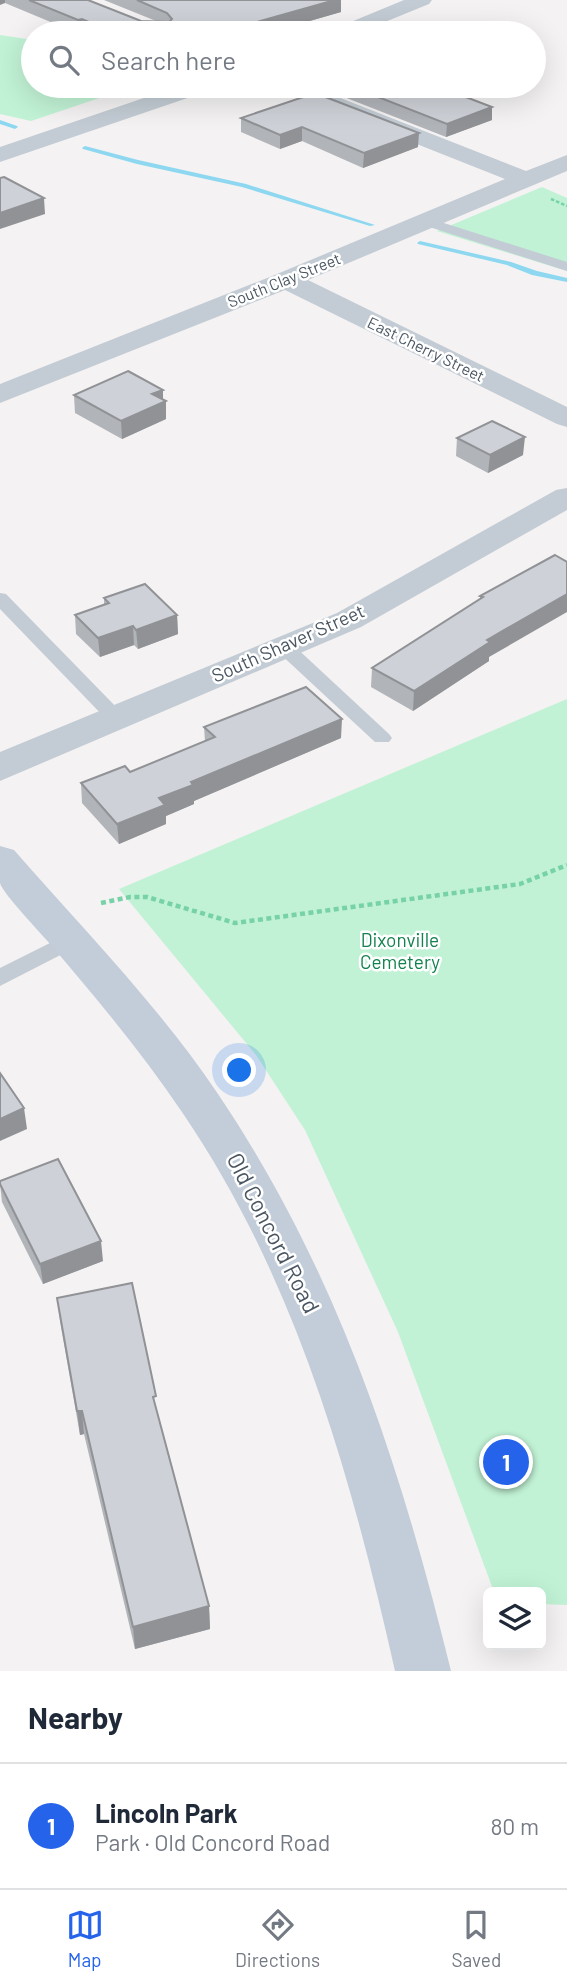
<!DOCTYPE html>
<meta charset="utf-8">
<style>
:root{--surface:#fff;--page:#f6f6f7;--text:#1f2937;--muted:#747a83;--line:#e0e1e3;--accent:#2563eb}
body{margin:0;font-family:Barlow,sans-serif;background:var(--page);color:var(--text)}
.controls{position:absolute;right:21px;bottom:21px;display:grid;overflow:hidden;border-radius:10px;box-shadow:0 7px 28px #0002}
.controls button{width:63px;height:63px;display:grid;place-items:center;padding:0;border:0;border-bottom:2px solid var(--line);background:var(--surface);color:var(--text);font:35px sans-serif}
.you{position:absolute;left:240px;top:1071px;width:24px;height:24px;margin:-18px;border:5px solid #fff;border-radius:50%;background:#1a73e8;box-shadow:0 0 0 10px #1a73e833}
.badge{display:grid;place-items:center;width:46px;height:46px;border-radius:50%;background:var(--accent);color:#fff;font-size:23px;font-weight:700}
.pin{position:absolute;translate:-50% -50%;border:4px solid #fff;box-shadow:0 2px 7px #0006}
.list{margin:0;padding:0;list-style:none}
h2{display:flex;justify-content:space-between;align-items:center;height:91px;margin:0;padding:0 28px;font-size:30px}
h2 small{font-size:23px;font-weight:400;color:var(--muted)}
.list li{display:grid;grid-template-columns:46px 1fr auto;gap:21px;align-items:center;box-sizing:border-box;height:126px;padding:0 28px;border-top:2px solid var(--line)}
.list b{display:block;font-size:26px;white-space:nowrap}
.list p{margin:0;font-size:23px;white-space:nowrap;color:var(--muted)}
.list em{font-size:23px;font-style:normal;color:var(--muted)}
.icon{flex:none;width:38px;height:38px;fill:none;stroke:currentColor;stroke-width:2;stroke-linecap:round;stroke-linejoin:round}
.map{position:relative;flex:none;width:567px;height:1671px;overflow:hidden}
.search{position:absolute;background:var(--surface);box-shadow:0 7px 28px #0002;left:21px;right:21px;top:21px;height:77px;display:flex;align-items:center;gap:18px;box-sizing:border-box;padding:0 24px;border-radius:38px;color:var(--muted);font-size:26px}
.sheet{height:217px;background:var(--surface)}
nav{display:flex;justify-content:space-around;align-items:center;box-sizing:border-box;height:98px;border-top:2px solid var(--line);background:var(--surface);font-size:19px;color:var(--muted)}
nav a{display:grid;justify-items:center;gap:4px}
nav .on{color:var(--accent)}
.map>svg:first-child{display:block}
</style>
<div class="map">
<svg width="567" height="1671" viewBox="0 0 567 1671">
<rect width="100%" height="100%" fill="#f4f2f2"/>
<g fill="#c1f2d5">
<path d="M 0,35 L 33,40 L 33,86 L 135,86 L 31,121 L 0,114 Z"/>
<path d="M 542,187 L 567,198 L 567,271 L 437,231 Z"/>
<path d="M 567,699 L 567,1605 L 541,1604 L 541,1592 L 494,1592 L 398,1332 L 305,1130 L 256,1055 L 119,889 Z"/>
</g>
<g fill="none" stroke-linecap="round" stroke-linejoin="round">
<g fill="#8dd8f0" fill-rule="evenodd">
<path d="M 0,120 L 17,126 L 18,127 L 15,129 L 0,124 Z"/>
<path d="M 85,146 L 138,160 L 246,184 L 375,225 L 370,226 L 242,187 L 137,164 L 83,149 L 82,148 Z"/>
<path d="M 420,241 L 511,262 L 537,271 L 567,278 L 567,282 L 532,275 L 507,265 L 418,244 L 417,243 Z"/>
</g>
<path stroke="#77d2a8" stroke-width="2.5" stroke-dasharray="3.5 2" stroke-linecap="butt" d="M 551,199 L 567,206"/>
<path stroke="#77d2a8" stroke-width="4.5" stroke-dasharray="5 3.5" stroke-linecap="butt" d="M 101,903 L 130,897 L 147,897 L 235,923 L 520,884 L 567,865"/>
<g fill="#c3ccd4" fill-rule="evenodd">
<path d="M 425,217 L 567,262 L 567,271 L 420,224 L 418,221 Z"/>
<path d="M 0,593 L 6,594 L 122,713 L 125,717 L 122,721 L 108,721 L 0,609 Z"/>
<path d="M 284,641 L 291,643 L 389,734 L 392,738 L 389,742 L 375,742 L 277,651 L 275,647 Z"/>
<path d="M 70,933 L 78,936 L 81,941 L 78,946 L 0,986 L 0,968 Z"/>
</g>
<g fill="#c3ccd4" fill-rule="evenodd">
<path d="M 404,0 L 432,0 L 429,4 L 358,33 L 331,33 L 334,29 Z"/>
<path d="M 179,86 L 211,86 L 208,91 L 0,162 L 0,147 Z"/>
<path d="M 280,86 L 310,86 L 526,171 L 567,155 L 567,171 L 308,280 L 567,407 L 567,427 L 557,424 L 285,290 L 0,403 L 0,384 L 277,274 L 505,179 L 283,91 Z"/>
<path d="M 567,488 L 567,510 L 361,627 L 0,781 L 0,752 L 337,613 L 556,490 Z"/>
</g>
<path fill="#c3cdd9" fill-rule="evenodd" d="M 0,846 L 14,850 C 83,929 159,1006 218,1094 C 338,1272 400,1464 451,1671 L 395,1671 C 351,1476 297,1282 184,1115 C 144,1055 97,999 50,944 C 41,933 3,894 0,883 C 0,872 0,857 0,846 Z"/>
</g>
<g fill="#b1b4b9">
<path d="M 0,0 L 88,0 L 141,21 L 156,21 L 104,0 L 341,0 L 341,12 L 268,33 L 77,33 L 5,3 Z"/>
<path d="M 344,86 L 437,86 L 492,107 L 492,120 L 446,137 L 344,97 Z"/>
<path d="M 315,93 L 418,147 L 363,168 L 302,141 L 280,149 L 241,132 L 241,118 Z"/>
<path d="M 74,395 L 163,400 L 166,419 L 122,439 L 75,413 Z"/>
<path d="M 457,438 L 523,455 L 488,473 L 456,456 Z"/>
<path d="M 555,555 L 489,657 L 489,661 L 413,711 L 371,687 L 372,668 L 480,599 L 480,596 Z"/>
<path d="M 104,598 L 177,615 L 178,634 L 138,649 L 134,645 L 100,657 L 76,634 L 75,615 L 104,604 Z"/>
<path d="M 204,727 L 341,738 L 194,801 L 194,804 L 166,816 L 166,824 L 119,844 L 82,803 L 81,783 L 130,772 L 205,741 Z"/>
<path d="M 0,1184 L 103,1261 L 43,1284 L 2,1202 Z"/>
<path d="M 57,1298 L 157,1411 L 209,1606 L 210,1629 L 135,1649 L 84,1434 L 80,1435 L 60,1321 Z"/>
</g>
<g fill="#909296">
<path d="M 0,0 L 5,0 L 5,3 L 0,5 Z"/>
<path d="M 335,0 L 341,0 L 341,12 L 268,33 L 218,33 Z"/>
<path d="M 82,19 L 83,33 L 79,33 L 78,20 Z"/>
<path d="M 492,107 L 492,120 L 446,137 L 447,124 Z"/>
<path d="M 302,127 L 302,141 L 280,149 L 280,135 Z"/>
<path d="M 419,133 L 418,147 L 363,168 L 364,153 Z"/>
<path d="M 44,198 L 45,214 L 0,229 L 0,213 Z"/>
<path d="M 163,390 L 163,402 L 166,401 L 166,419 L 122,439 L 121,421 L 152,394 Z"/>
<path d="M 525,437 L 523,455 L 488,473 L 490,455 Z"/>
<path d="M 567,594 L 567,612 L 489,657 L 489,661 L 413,711 L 414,691 L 487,640 Z"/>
<path d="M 177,615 L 178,634 L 138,649 L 136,630 Z"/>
<path d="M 133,626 L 134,645 L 100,657 L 98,638 Z"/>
<path d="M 342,719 L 341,738 L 194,801 L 194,804 L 166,816 L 166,824 L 119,844 L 117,824 L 159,798 L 191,782 Z"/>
<path d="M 24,1108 L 27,1129 L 0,1141 L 0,1119 Z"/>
<path d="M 101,1241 L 103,1261 L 43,1284 L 40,1264 Z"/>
<path d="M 77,1411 L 82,1411 L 84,1434 L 80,1435 Z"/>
<path d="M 209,1606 L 210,1629 L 135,1649 L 133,1627 Z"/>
</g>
<g fill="#ced1d7" stroke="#909296" stroke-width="2">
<path d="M 29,0 L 88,0 L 141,21 L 169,22 L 172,19 L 167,13 L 137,0 L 335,0 L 218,33 L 114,33 L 82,19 L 78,20 Z"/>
<path d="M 350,86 L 437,86 L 492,107 L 447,124 Z"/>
<path d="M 315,93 L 419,133 L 364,153 L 302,127 L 280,135 L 241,118 Z"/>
<path d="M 4,177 L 44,198 L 0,213 L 0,178 Z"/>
<path d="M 128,371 L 163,390 L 152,394 L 166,401 L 121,421 L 74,395 Z"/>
<path d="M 492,421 L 525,437 L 490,455 L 457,438 Z"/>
<path d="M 555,555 L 567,562 L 567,594 L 487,640 L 490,642 L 414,691 L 372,668 L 483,597 L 480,596 Z"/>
<path d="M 145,584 L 177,615 L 136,630 L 133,626 L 98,638 L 75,615 L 109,603 L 104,598 Z"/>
<path d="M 306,687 L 342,719 L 191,782 L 193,785 L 159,798 L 165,805 L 117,824 L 81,783 L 125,766 L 130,772 L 215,737 L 204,727 Z"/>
<path d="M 0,1073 L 24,1108 L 0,1119 Z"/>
<path d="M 58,1159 L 101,1241 L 40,1264 L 0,1184 L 0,1181 Z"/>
<path d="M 132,1283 L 156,1396 L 153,1397 L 209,1606 L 133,1627 L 82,1411 L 77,1411 L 57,1298 Z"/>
</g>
<g text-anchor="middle" stroke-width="5" stroke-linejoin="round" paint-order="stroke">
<g font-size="16" fill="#495561" stroke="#fff">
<text transform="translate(284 280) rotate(-22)" y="6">South Clay Street</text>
<text transform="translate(426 349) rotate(26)" y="6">East Cherry Street</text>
</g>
<g font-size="19" fill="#495561" stroke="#fff">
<text transform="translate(288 643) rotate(-24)" y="7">South Shaver Street</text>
</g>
<g font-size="19" fill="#14824e" stroke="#fff">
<text x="400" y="947">Dixonville<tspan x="400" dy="22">Cemetery</tspan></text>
</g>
<g font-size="23" fill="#495561" stroke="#fff">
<text transform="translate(273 1233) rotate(63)" y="8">Old Concord Road</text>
</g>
</g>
</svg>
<div class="controls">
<button><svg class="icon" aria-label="layers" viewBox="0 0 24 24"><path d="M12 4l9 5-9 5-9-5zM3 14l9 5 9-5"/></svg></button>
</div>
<div class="you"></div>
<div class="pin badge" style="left:506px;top:1462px">1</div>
<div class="search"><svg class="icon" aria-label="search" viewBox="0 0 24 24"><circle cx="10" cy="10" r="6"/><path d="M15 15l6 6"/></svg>Search here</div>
</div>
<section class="sheet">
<h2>Nearby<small></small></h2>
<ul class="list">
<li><span class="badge">1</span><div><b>Lincoln Park</b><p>Park · Old Concord Road</p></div><em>80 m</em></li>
</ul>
</section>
<nav>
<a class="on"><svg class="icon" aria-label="map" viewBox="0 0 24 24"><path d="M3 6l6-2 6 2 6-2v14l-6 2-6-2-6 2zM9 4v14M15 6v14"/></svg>Map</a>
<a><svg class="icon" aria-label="directions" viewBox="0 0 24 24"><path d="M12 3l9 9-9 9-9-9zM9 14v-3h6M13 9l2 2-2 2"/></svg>Directions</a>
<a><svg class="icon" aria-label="saved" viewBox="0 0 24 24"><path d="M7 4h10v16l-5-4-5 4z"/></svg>Saved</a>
</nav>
